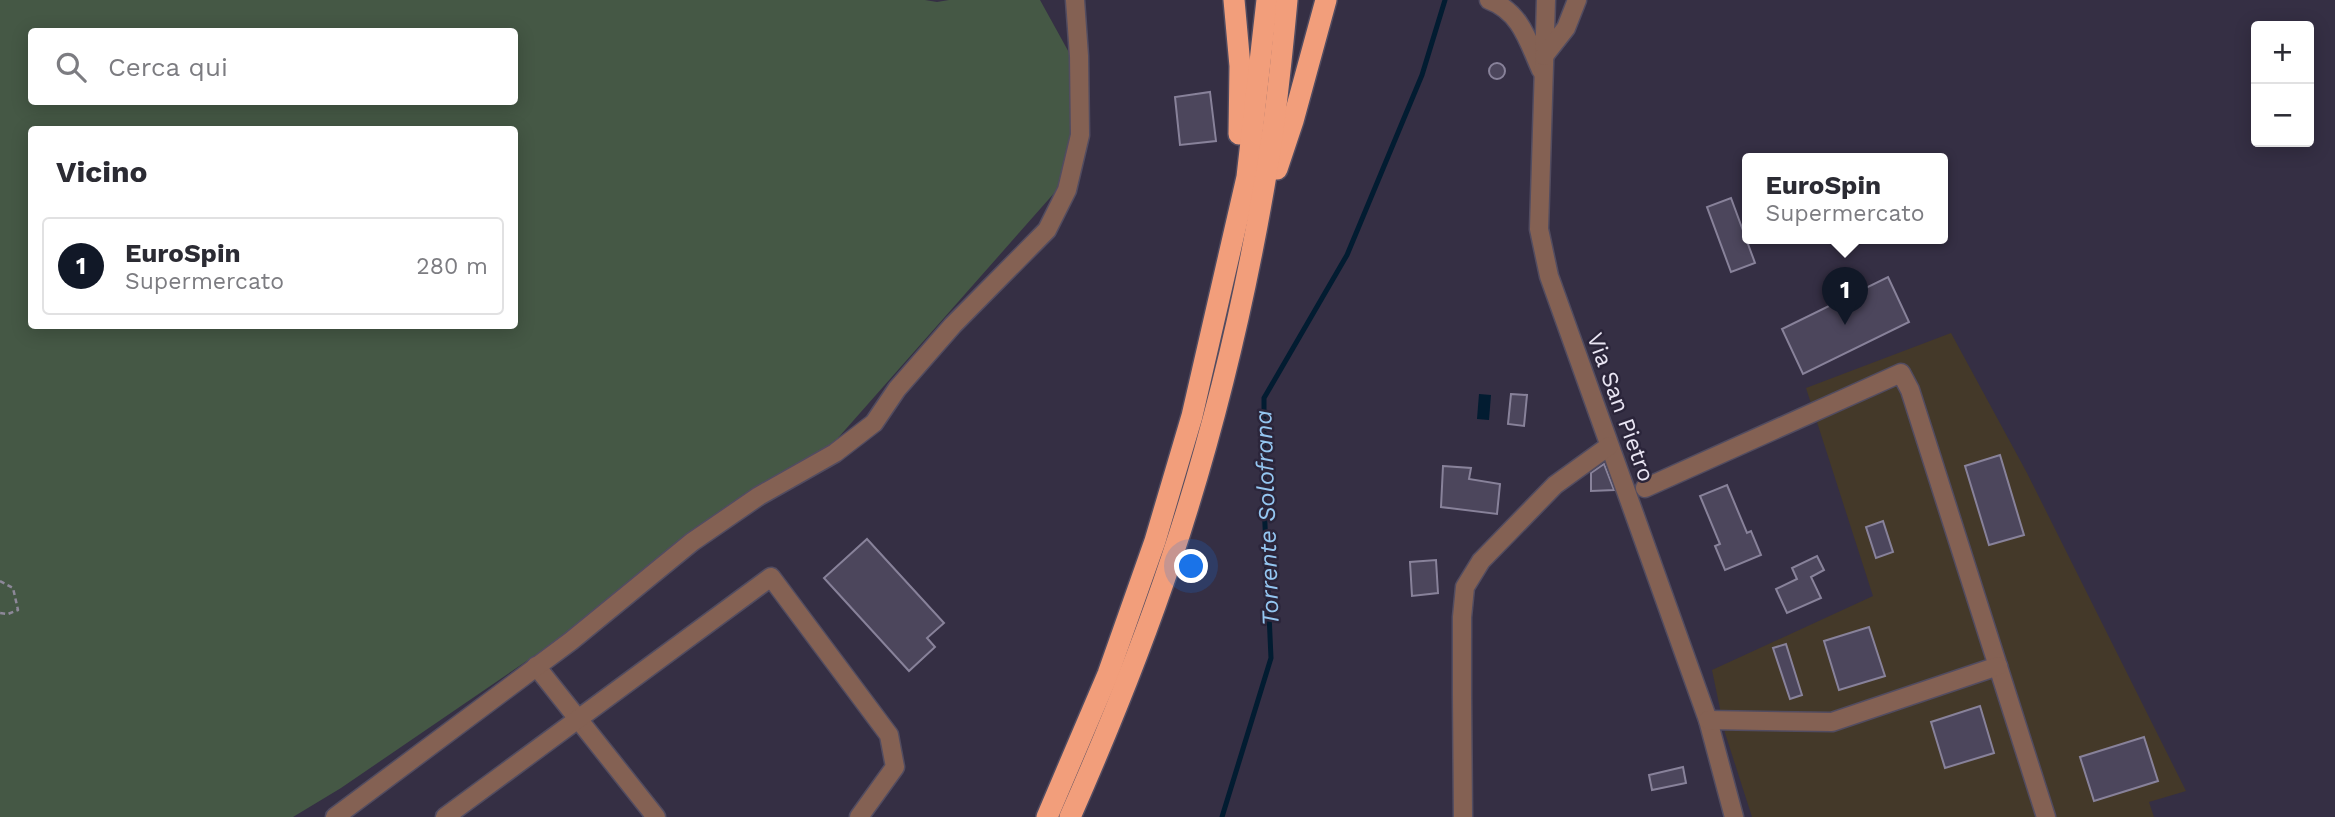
<!DOCTYPE html>
<html lang="it">
<meta charset="utf-8">
<style>
:root{--surface:#fff;--page:#f7f7f7;--text:#2b2b33;--muted:#7c7c81;--line:#e1e1e2;--accent:#111827}
body{margin:0;font-family:"Work Sans",sans-serif;background:var(--page);color:var(--text)}
.controls{position:absolute;right:21px;top:21px;display:grid;overflow:hidden;border-radius:7px;box-shadow:0 4px 18px #0003}
.controls button{width:63px;height:63px;display:grid;place-items:center;padding:0;border:0;border-bottom:2px solid var(--line);background:var(--surface);color:var(--text);font:35px sans-serif}
.you{position:absolute;left:1192px;top:567px;width:24px;height:24px;margin:-18px;border:5px solid #fff;border-radius:50%;background:#1a73e8;box-shadow:0 0 0 10px #1a73e833}
.badge{display:grid;place-items:center;width:46px;height:46px;border-radius:50%;background:var(--accent);color:#fff;font-size:23px;font-weight:700}
.pin{position:absolute;translate:-50% -58px;filter:drop-shadow(0 2px 4px #0008)}
.pin::after{content:'';position:absolute;top:37px;width:24px;height:21px;background:inherit;clip-path:polygon(0 0,100% 0,50% 100%)}
.popup{position:absolute;left:1742px;top:153px;width:206px;height:91px;box-sizing:border-box;display:grid;place-content:center;border-radius:7px;background:var(--surface);filter:drop-shadow(0 2px 5px #0005);font-size:23px;white-space:nowrap;color:var(--muted)}
.popup b{font-size:26px;color:var(--text)}
.popup::after{content:'';position:absolute;left:50%;top:100%;margin-left:-14px;border:14px solid transparent;border-top-color:var(--surface)}
.list{margin:0;padding:0;list-style:none}
h2{display:flex;justify-content:space-between;align-items:center;height:91px;margin:0;padding:0 28px;font-size:30px}
h2 small{font-size:23px;font-weight:400;color:var(--muted)}
.list li{display:grid;grid-template-columns:46px 1fr auto;gap:21px;align-items:center;box-sizing:border-box;height:98px;margin:0 14px 14px;padding:0 14px;border:2px solid var(--line);border-radius:7px}
.list b{display:block;font-size:26px;white-space:nowrap}
.list p{margin:0;font-size:23px;white-space:nowrap;color:var(--muted)}
.list em{font-size:23px;font-style:normal;color:var(--muted)}
.icon{flex:none;width:38px;height:38px;fill:none;stroke:currentColor;stroke-width:2;stroke-linecap:round;stroke-linejoin:round}
.map{position:relative;flex:none;width:2335px;height:817px;overflow:hidden}
.search{position:absolute;background:var(--surface);box-shadow:0 4px 18px #0003;left:28px;top:28px;width:490px;height:77px;display:flex;align-items:center;gap:18px;box-sizing:border-box;padding:0 24px;border-radius:7px;color:var(--muted);font-size:26px}
.panel{position:absolute;background:var(--surface);box-shadow:0 4px 18px #0003;left:28px;top:126px;width:490px;height:203px;border-radius:7px}
.map>svg:first-child{display:block}
</style>
<div class="map">
<svg width="2335" height="817" viewBox="0 0 2335 817">
<rect width="100%" height="100%" fill="#352f44"/>
<path fill="#443929" d="M 1951,333 L 2027,473 L 2186,791 L 2149,802 L 2154,817 L 1752,817 L 1725,733 L 1712,670 L 1873,596 L 1806,388 Z"/>
<path fill="#455845" fill-rule="evenodd" d="M 0,0 L 925,0 L 937,2 L 949,0 L 1040,0 L 1077,67 L 1079,165 L 815,464 L 341,788 L 293,817 L 0,817 ZM 32,32 L 514,32 L 514,102 L 32,102 ZM 32,130 L 514,130 L 514,326 L 32,326 Z"/>
<path fill="#021c31" d="M 1479,394 L 1491,395 L 1489,420 L 1477,419 Z"/>
<g fill="none" stroke-linecap="round" stroke-linejoin="round">
<path stroke="#021c31" stroke-width="5" d="M 1222,817 L 1271,658 L 1264,503 L 1264,398 L 1347,255 L 1422,75 L 1445,0"/>
</g>
<g fill="#4c465c" stroke="#88829a" stroke-width="2">
<circle cx="1497" cy="71" r="8"/>
<path d="M 1210,92 L 1216,141 L 1180,145 L 1175,97 Z"/>
<path d="M 1731,198 L 1755,263 L 1731,272 L 1707,207 Z"/>
<path d="M 1888,277 L 1909,322 L 1803,374 L 1782,329 Z"/>
<path d="M 1511,394 L 1527,395 L 1524,426 L 1508,424 Z"/>
<path d="M 2000,455 L 2024,535 L 1989,545 L 1965,466 Z"/>
<path d="M 1604,464 L 1614,490 L 1591,491 L 1591,473 Z"/>
<path d="M 1443,466 L 1471,468 L 1469,479 L 1500,484 L 1497,514 L 1441,507 Z"/>
<path d="M 1727,485 L 1747,533 L 1751,531 L 1761,555 L 1725,570 L 1715,546 L 1720,544 L 1700,496 Z"/>
<path d="M 1883,521 L 1893,552 L 1876,558 L 1866,527 Z"/>
<path d="M 867,539 L 944,623 L 927,638 L 935,647 L 909,671 L 824,578 Z"/>
<path d="M 1817,556 L 1824,570 L 1811,577 L 1821,598 L 1787,613 L 1776,589 L 1797,579 L 1792,568 Z"/>
<path d="M 1436,560 L 1438,593 L 1412,596 L 1410,562 Z"/>
<path d="M 1869,627 L 1885,676 L 1839,690 L 1824,641 Z"/>
<path d="M 1786,644 L 1802,695 L 1790,699 L 1773,648 Z"/>
<path d="M 1980,706 L 1994,753 L 1945,768 L 1931,722 Z"/>
<path d="M 2144,737 L 2158,781 L 2094,801 L 2080,757 Z"/>
<path d="M 1683,767 L 1686,783 L 1652,790 L 1649,775 Z"/>
</g>
<g fill="none" stroke-linecap="round" stroke-linejoin="round">
<defs>
<g id="minor">
<path d="M 1489,0 C 1521,12 1528,41 1541,70"/>
<path d="M 1546,0 L 1539,229 L 1549,276 L 1708,720 L 1734,817"/>
<path d="M 1544,56 L 1566,28 L 1577,0"/>
<path d="M 1645,488 L 1901,373 L 1910,390 L 2046,817"/>
<path d="M 536,666 L 656,817"/>
<path d="M 1708,720 L 1832,722 L 1998,666"/>
<path d="M 335,817 L 571,641 L 692,542 L 759,496 L 835,453 L 874,423 L 897,389 L 953,325 L 1047,230 L 1067,190 L 1080,135 L 1079,56 L 1075,0"/>
<path d="M 445,817 L 771,577 L 889,735 L 895,767 L 859,817"/>
<path d="M 1463,817 L 1462,696 L 1462,617 L 1465,587 L 1481,561 L 1555,485 L 1609,446"/>
</g>
<g id="highway">
<path d="M 1234,0 L 1240,66 L 1239,134"/>
<path d="M 1277,169 L 1293,121 L 1326,0"/>
<path d="M 1047,817 L 1108,674 L 1155,541 L 1192,416 L 1247,177 L 1267,0"/>
<path d="M 1070,817 C 1107,733 1142,647 1171,560 C 1214,431 1246,297 1268,163 C 1277,109 1282,54 1287,0"/>
</g>
</defs>
<use href="#minor" stroke="#524c60" stroke-width="21"/>
<use href="#highway" stroke="#524c60" stroke-width="24"/>
<path stroke="#8d8899" stroke-width="2.5" stroke-dasharray="5 3.5" stroke-linecap="butt" d="M 0,581 L 13,588 L 18,610 L 8,614 L 0,613"/>
<use href="#minor" stroke="#846153" stroke-width="18"/>
<use href="#highway" stroke="#f29e7b" stroke-width="21"/>
</g>
<g text-anchor="middle" stroke-width="5" stroke-linejoin="round" paint-order="stroke">
<g font-size="23" fill="#e9e5f3" stroke="#2b253a">
<text transform="translate(1621 407) rotate(70)" y="8">Via San Pietro</text>
</g>
<g font-size="24" font-style="italic" fill="#94c6f1" stroke="#2b253a">
<text transform="translate(1267 518) rotate(-92)" y="8">Torrente Solofrana</text>
</g>
</g>
</svg>
<div class="controls">
<button>+</button>
<button>−</button>
</div>
<div class="you"></div>
<div class="pin badge" style="left:1845px;top:325px">1</div>
<div class="popup"><b>EuroSpin</b>Supermercato</div>
<div class="search"><svg class="icon" aria-label="search" viewBox="0 0 24 24"><circle cx="10" cy="10" r="6"/><path d="M15 15l6 6"/></svg>Cerca qui</div>
<section class="panel">
<h2>Vicino<small></small></h2>
<ul class="list">
<li><span class="badge">1</span><div><b>EuroSpin</b><p>Supermercato</p></div><em>280 m</em></li>
</ul>
</section>
</div>
